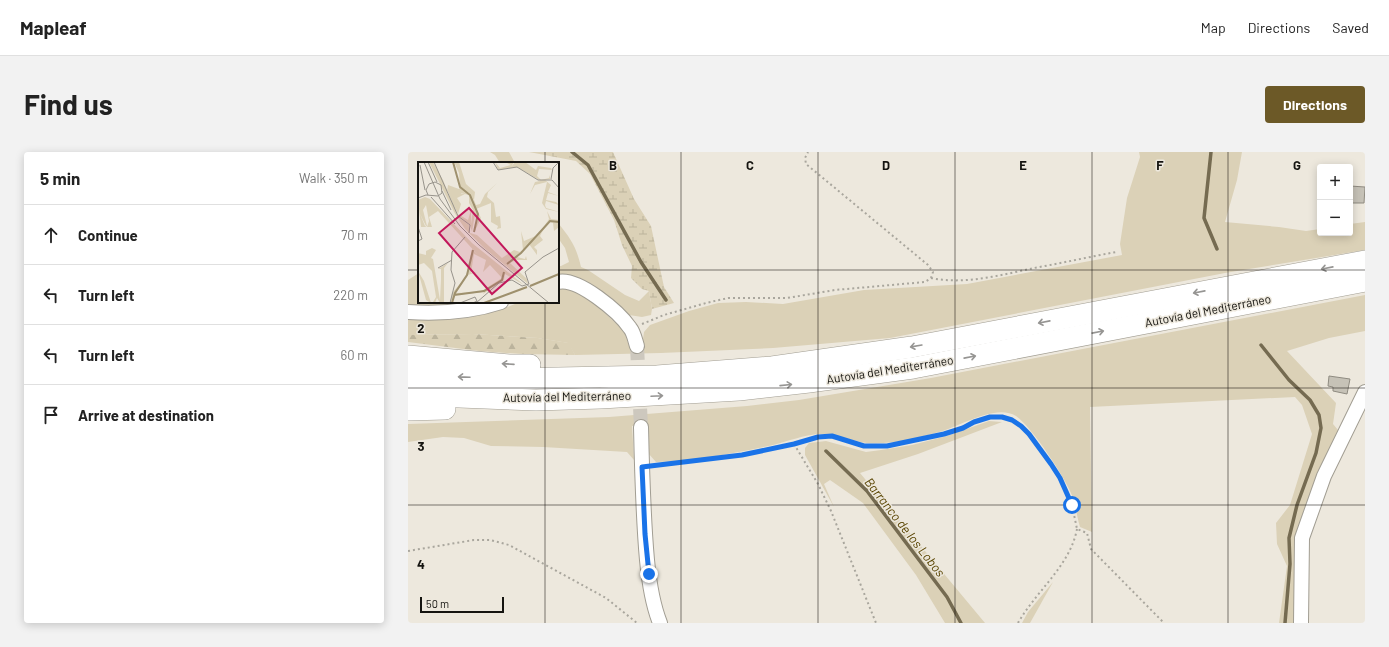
<!DOCTYPE html>
<meta charset="utf-8">
<style>
:root{--surface:#fff;--page:#f2f2f2;--text:#222;--muted:#767676;--line:#e0e0e0;--accent:#6c5927}
body{margin:0;font-family:Barlow,sans-serif;background:var(--page);color:var(--text)}
.controls{position:absolute;right:12px;top:12px;display:grid;overflow:hidden;border-radius:4px;box-shadow:0 2px 10px #0003}
.controls button{width:36px;height:36px;display:grid;place-items:center;padding:0;border:0;border-bottom:1px solid var(--line);background:var(--surface);color:var(--text);font:20px sans-serif}
.scale{position:absolute;left:12px;bottom:10px;width:84px;box-sizing:border-box;padding-left:4px;border:2px solid #151410;border-top:0;font-size:11px;line-height:14px;white-space:nowrap;color:#151410;-webkit-text-stroke:3px #ede8dd;paint-order:stroke}
.stop{position:absolute;width:12px;height:12px;margin:-9px;border:3px solid #1a73e8;border-radius:50%;background:#fff}
.stop.end{background:#1a73e8;border-color:#fff;box-shadow:0 1px 4px #0008}
.list{margin:0;padding:0;list-style:none}
h2{display:flex;justify-content:space-between;align-items:center;height:52px;margin:0;padding:0 16px;font-size:17px}
h2 small{font-size:13px;font-weight:400;color:var(--muted)}
.list li{display:grid;grid-template-columns:26px 1fr auto;gap:12px;align-items:center;box-sizing:border-box;height:60px;padding:0 16px;border-top:1px solid var(--line)}
.list b{display:block;font-size:15px;white-space:nowrap}
.list em{font-size:13px;font-style:normal;color:var(--muted)}
.icon{flex:none;width:22px;height:22px;fill:none;stroke:currentColor;stroke-width:2;stroke-linecap:round;stroke-linejoin:round}
.map{position:relative;flex:none;width:957px;height:471px;overflow:hidden;border-radius:4px}
header{display:flex;align-items:center;gap:24px;box-sizing:border-box;height:56px;padding:0 20px;background:var(--surface);border-bottom:1px solid var(--line)}
header strong{font-size:19px}
nav{display:flex;gap:22px;margin-inline-start:auto;font-size:14px}
.intro{display:flex;align-items:center;justify-content:space-between;box-sizing:border-box;height:96px;padding:0 24px}
h1{margin:0;font-size:28px}
.button{padding:10px 18px;border-radius:4px;background:var(--accent);color:#fff;font-size:14px;font-weight:700}
main{display:flex;gap:24px;padding:0 24px}
aside{flex:1;background:var(--surface);border-radius:4px;box-shadow:0 2px 10px #0003}
.map>svg:first-child{display:block}
</style>
<header>
<strong>Mapleaf</strong>
<nav><a>Map</a><a>Directions</a><a>Saved</a></nav>
</header>
<div class="intro"><h1>Find us</h1><a class="button">Directions</a></div>
<main>
<aside>
<h2>5 min<small>Walk · 350 m</small></h2>
<ul class="list">
<li><svg class="icon" aria-label="ahead" viewBox="0 0 24 24"><path d="M12 20V5M6 11l6-6 6 6"/></svg><div><b>Continue</b></div><em>70 m</em></li>
<li><svg class="icon" aria-label="left" viewBox="0 0 24 24"><path d="M17 20v-9H6M10 6l-5 5 5 5"/></svg><div><b>Turn left</b></div><em>220 m</em></li>
<li><svg class="icon" aria-label="left" viewBox="0 0 24 24"><path d="M17 20v-9H6M10 6l-5 5 5 5"/></svg><div><b>Turn left</b></div><em>60 m</em></li>
<li><svg class="icon" aria-label="arrive" viewBox="0 0 24 24"><path d="M6 21V4h12l-3 4 3 4H6"/></svg><div><b>Arrive at destination</b></div></li>
</ul>
</aside>
<div class="map">
<svg width="957" height="471" viewBox="0 0 957 471">
<defs>
<pattern id="forest-firs" width="22" height="20" patternUnits="userSpaceOnUse"><rect width="22" height="20" fill="#dbd1b7"/><path d="M5 1l3.5 6h-7zM16 11l3.5 6h-7z" fill="#bbb39c"/></pattern>
<pattern id="wetland-marsh" width="20" height="14" patternUnits="userSpaceOnUse"><rect width="20" height="14" fill="#dbd1b7"/><path d="M1 5h8M5 5V1M11 12h8M15 12V8" fill="none" stroke="#bbb39c"/></pattern>
</defs>
<rect width="100%" height="100%" fill="#ede8dd"/>
<g fill="#dbd1b7">
<path d="M 82,0 L 101,0 L 107,11 L 92,11 L 87,3 Z"/>
<path d="M 731,0 L 834,0 L 829,28 L 817,70 L 871,75 L 898,79 L 912,77 L 912,81 L 942,81 L 942,72 L 957,70 L 957,98 L 817,121 L 482,186 L 365,196 L 253,201 L 167,203 L 160,191 L 130,186 L 65,182 L 0,183 L 0,167 L 25,168 L 59,166 L 89,159 L 112,150 L 150,150 L 150,135 L 164,134 L 181,146 L 216,179 L 221,194 L 234,194 L 236,180 L 242,173 L 281,159 L 310,151 L 338,150 L 375,152 L 456,138 L 559,132 L 714,103 L 712,92 L 719,46 L 732,5 Z"/>
<path d="M 150,71 C 163,87 168,94 173,115 L 180,118 L 217,143 L 231,149 L 241,139 L 244,157 L 243,163 L 234,165 L 221,163 L 207,154 L 150,124 L 150,114 L 153,114 L 161,110 L 157,96 L 150,86 Z"/>
<path d="M 11,121 L 11,150 L 71,150 L 37,155 L 0,154 L 0,128 Z"/>
<path d="M 957,143 L 957,179 L 921,186 L 879,199 L 928,251 L 925,272 L 930,278 L 902,342 L 888,385 L 886,471 L 871,471 L 879,414 L 869,392 L 868,371 L 882,353 L 904,282 L 894,253 L 887,245 L 682,255 L 684,380 L 672,375 C 669,365 668,355 665,346 C 659,328 624,275 608,264 C 588,251 551,275 531,280 C 509,286 482,293 459,291 C 443,289 429,281 412,282 C 396,283 380,289 365,293 C 327,301 287,309 248,310 L 240,301 L 238,272 L 224,274 L 226,308 L 219,300 L 135,295 L 83,294 L 56,286 L 35,285 L 0,290 L 0,272 L 201,265 L 339,254 L 391,248 L 523,226 Z"/>
<path d="M 581,269 L 594,270 L 510,302 L 452,321 L 577,471 L 537,471 L 508,423 L 455,351 L 422,328 L 416,332 L 426,355 L 397,303 L 397,296 L 401,291 L 418,289 L 458,300 L 473,298 L 504,293 L 539,284 Z"/>
<path d="M 645,430 L 622,471 L 614,471 L 620,460 Z"/>
</g>
<path fill="url(#forest-firs)" d="M 65,182 L 130,186 L 161,191 L 167,203 L 114,202 L 71,199 L 0,190 L 0,183 Z"/>
<path fill="url(#wetland-marsh)" d="M 121,0 L 205,0 L 226,47 L 243,74 L 256,135 L 266,151 L 244,157 L 241,139 L 234,137 L 223,126 L 224,114 L 214,93 L 206,68 L 182,22 L 168,9 Z"/>
<g fill="none" stroke-linecap="round" stroke-linejoin="round">
<g stroke="#756b51" stroke-width="3.5">
<path d="M 164,0 L 180,13 L 233,110 L 258,148"/>
<path d="M 803,0 L 796,66 L 809,97"/>
<path d="M 853,193 L 881,228 L 902,248 L 911,263 L 913,276 L 908,301 L 889,353 L 881,386 L 882,412 L 877,471"/>
<path d="M 418,299 L 459,339 L 539,445 L 553,471"/>
</g>
</g>
<g fill="#c6c2b7" stroke="#8f8b81">
<path d="M 942,34 L 957,35 L 956,51 L 942,51 Z"/>
<path d="M 921,224 L 942,227 L 939,242 L 925,239 L 925,235 L 920,234 Z"/>
</g>
<g fill="none" stroke-linecap="round" stroke-linejoin="round">
<path stroke="#cdc8be" stroke-width="14" stroke-dasharray="14 7" stroke-linecap="butt" d="M 229,194 L 233,275"/>
<defs>
<g id="minor">
<path d="M 150,130 C 170,125 211,160 222,176 C 226,181 227,188 229,194"/>
<path d="M 0,160 C 32,162 63,160 93,150"/>
<path d="M 233,275 C 234,319 235,364 239,408 C 241,429 244,451 252,471"/>
<path d="M 893,471 L 894,386 L 916,324 L 957,240"/>
</g>
<g id="highway">
<path d="M 0,204 L 101,213 L 122,213"/>
<path d="M 0,223 L 98,227 L 249,224 L 364,215 L 504,195 L 957,109"/>
<path d="M 0,243 L 128,248 L 193,246 L 331,238 L 401,230 L 505,216 L 957,129"/>
<path d="M 0,258 L 37,257"/>
</g>
</defs>
<use href="#minor" stroke="#a19d92" stroke-width="16"/>
<use href="#highway" stroke="#a19d92" stroke-width="22"/>
<g stroke="#a9a69d" stroke-width="2" stroke-dasharray="2 3" stroke-linecap="butt">
<path d="M 523,126 C 557,133 593,123 626,116 C 654,111 681,105 708,100"/>
<path d="M 234,172 L 256,163 L 298,151 L 320,146 L 379,146 L 427,138 L 517,130 L 523,126 L 525,120 L 520,113 L 398,12 L 397,6 L 400,0"/>
<path d="M 386,292 L 410,332 L 423,359 L 468,471"/>
<path d="M 245,314 L 334,303 L 386,292 L 410,285 L 424,284 L 456,294 L 479,294 L 536,282 L 555,276 L 566,270 L 582,265 L 594,265 L 604,268 L 613,274 L 643,311 L 652,326 L 664,353 L 669,377 L 679,381 L 683,397 L 756,471"/>
<path d="M 0,399 L 66,388 L 82,388 L 101,393 L 198,446 L 229,471"/>
<path d="M 610,471 C 628,439 662,414 669,377"/>
</g>
<use href="#minor" stroke="#fff" stroke-width="14"/>
<use href="#highway" stroke="#fff" stroke-width="21"/>
</g>
<defs><path id="oneway-shaft" d="M-6 0H5M1.5-3L5.5 0L1.5 3" fill="none" stroke-width="1.6" stroke-linecap="round" stroke-linejoin="round"/></defs>
<g stroke="#969593">
<use href="#oneway-shaft" transform="translate(919 116) rotate(169)"/>
<use href="#oneway-shaft" transform="translate(791 140) rotate(169)"/>
<use href="#oneway-shaft" transform="translate(636 170) rotate(169)"/>
<use href="#oneway-shaft" transform="translate(690 180) rotate(-11)"/>
<use href="#oneway-shaft" transform="translate(508 194) rotate(170)"/>
<use href="#oneway-shaft" transform="translate(562 205) rotate(-11)"/>
<use href="#oneway-shaft" transform="translate(100 212) rotate(-176)"/>
<use href="#oneway-shaft" transform="translate(56 225) rotate(-178)"/>
<use href="#oneway-shaft" transform="translate(378 233) rotate(-6)"/>
<use href="#oneway-shaft" transform="translate(249 244) rotate(-3)"/>
</g>
<g fill="none" stroke-linecap="round" stroke-linejoin="round">
<path stroke="#1a73e8" stroke-width="5" d="M 241,422 L 237,382 L 234,315 L 334,303 L 386,292 L 410,285 L 424,284 L 456,294 L 479,294 L 536,282 L 555,276 L 566,270 L 582,265 L 594,265 L 604,268 L 613,274 L 621,282 L 643,312 L 652,326 L 664,353"/>
</g>
<path fill="none" stroke="#151410" stroke-width="1" stroke-opacity="0.55" d="M 137,0 L 137,11M 273,0 L 273,471M 410,0 L 410,471M 547,0 L 547,471M 684,0 L 684,471M 820,0 L 820,471M 0,118 L 11,118M 150,118 L 957,118M 137,150 L 137,471M 0,236 L 957,236M 0,353 L 957,353"/>
<g text-anchor="middle" stroke-width="3" stroke-linejoin="round" paint-order="stroke">
<g font-size="12" fill="#151410" stroke="#ede8dd">
<text transform="translate(800 159) rotate(-11)" y="4">Autovía del Mediterráneo</text>
<text transform="translate(482 218) rotate(-9)" y="4">Autovía del Mediterráneo</text>
<text transform="translate(159 245) rotate(-1)" y="4">Autovía del Mediterráneo</text>
</g>
<g font-size="13" font-style="italic" fill="#594400" stroke="#ede8dd">
<text transform="translate(497 375) rotate(52)" y="5">Barranco de los Lobos</text>
</g>
</g>
<g transform="translate(10 10)">
<rect width="141" height="141" fill="#ede8dd"/>
<path d="M 11,0 L 15,0 L 25,18 L 40,54 L 51,63 L 52,71 L 59,73 L 84,96 L 96,88 L 102,90 L 105,88 L 103,69 L 106,79 L 120,73 L 131,57 L 129,49 L 133,57 L 141,58 L 141,65 L 136,69 L 135,61 L 132,60 L 124,70 L 122,74 L 125,78 L 116,85 L 119,88 L 119,93 L 111,82 L 99,95 L 107,97 L 108,94 L 109,98 L 98,98 L 92,101 L 109,117 L 110,122 L 66,86 L 47,67 L 36,50 ZM 36,0 L 41,0 L 48,22 L 57,30 L 56,38 L 58,43 L 62,42 L 67,32 L 79,21 L 70,30 L 69,35 L 76,41 L 78,55 L 82,54 L 83,66 L 79,67 L 80,64 L 73,60 L 73,41 L 58,47 L 54,33 L 45,28 L 43,32 L 47,32 L 39,36 L 43,42 L 40,52 L 50,58 L 53,48 L 53,62 L 55,48 L 57,52 L 54,70 L 52,63 L 41,54 L 29,30 L 30,23 L 41,27 L 42,24 L 41,11 ZM 77,0 L 82,6 L 93,3 L 87,0 L 96,0 L 93,5 L 97,0 L 107,0 L 118,8 L 120,4 L 119,9 L 120,4 L 133,6 L 134,8 L 121,7 L 119,14 L 123,18 L 131,16 L 132,13 L 132,17 L 123,19 L 99,5 L 80,8 ZM 127,18 L 133,23 L 130,30 L 141,34 L 130,31 L 128,38 L 138,40 L 141,43 L 128,39 L 127,43 L 128,46 L 135,48 L 141,50 L 128,47 L 124,41 L 129,20 L 117,23 L 112,32 L 117,20 ZM 7,35 L 12,37 L 54,81 L 106,123 L 87,112 L 86,118 L 65,132 L 66,130 L 37,133 L 34,141 L 32,141 L 34,131 L 48,115 L 54,87 L 59,92 L 20,49 L 11,55 L 14,65 L 3,65 L 0,38 ZM 8,43 L 11,59 L 9,65 L 7,64 L 2,52 L 8,64 L 9,64 L 5,48 ZM 56,92 L 68,98 L 65,110 L 72,103 L 84,116 L 62,130 L 38,131 L 50,113 L 59,110 L 53,111 ZM 14,86 L 18,88 L 13,96 L 15,97 L 22,138 L 23,118 L 23,107 L 20,107 L 30,101 L 26,106 L 26,141 L 22,141 L 19,136 L 17,141 L 15,140 L 18,135 L 14,109 L 6,101 L 0,103 L 0,91 L 8,93 L 8,89 ZM 0,109 L 6,119 L 13,141 L 8,138 Z" fill="#dbd1b7" fill-rule="evenodd"/>
<path d="M 44,27 L 55,33 L 55,40 L 63,56 L 56,71 L 60,57 L 51,41 L 51,33 L 42,31 Z" fill="#dbd1b7"/>
<path fill="none" stroke="#9e906d" stroke-width="2" d="M 35,0 L 42,25 L 52,33 L 60,52 L 56,70M 89,102 L 103,91 L 132,59 L 141,60M 112,124 L 141,112M 36,133 L 66,129 L 84,118 L 86,110M 34,141 L 37,131 L 49,113 L 55,88M 66,141 L 109,125"/>
<path fill="none" stroke="#97938b" stroke-width="1" d="M 6,0 L 22,37 L 42,64 L 61,83 L 131,141M 10,0 L 19,20M 16,0 L 40,54 L 52,63 L 51,71M 75,0 L 80,8 L 99,5 L 120,18 L 134,18 L 141,26M 2,3 L 7,28M 133,17 L 135,6 L 141,0M 24,29 L 33,48M 13,35 L 37,62M 0,36 L 8,33 L 20,34 L 24,31 L 23,23 L 17,20 L 11,22 L 8,28 L 10,33M 0,65 L 4,77 L 0,79M 20,106 L 34,98M 32,141 L 37,121 L 33,108 L 34,90 L 47,75M 42,141 L 57,135 L 59,139 L 55,141M 58,141 L 81,121 L 94,118 L 104,124 L 111,122 L 107,110 L 125,95 L 141,86"/>
<path fill="#c2185b" fill-opacity="0.15" stroke="#c2185b" stroke-width="2" d="M 51,46 L 104,106 L 74,132 L 21,71 Z"/>
<rect width="141" height="141" fill="none" stroke="#151410" stroke-width="2"/>
</g>
<g font-size="13" text-anchor="middle" font-weight="bold" fill="#151410" stroke="#ede8dd" stroke-width="3" stroke-linejoin="round" paint-order="stroke">
<text x="205" y="18">B</text>
<text x="342" y="18">C</text>
<text x="478" y="18">D</text>
<text x="615" y="18">E</text>
<text x="752" y="18">F</text>
<text x="889" y="18">G</text>
<text x="13" y="181">2</text>
<text x="13" y="299">3</text>
<text x="13" y="417">4</text>
</g>
</svg>
<div class="controls">
<button>+</button>
<button>−</button>
</div>
<div class="scale">50 m</div>
<div class="stop" style="left:664px;top:353px"></div>
<div class="stop end" style="left:241px;top:422px"></div>
</div>
</main>
